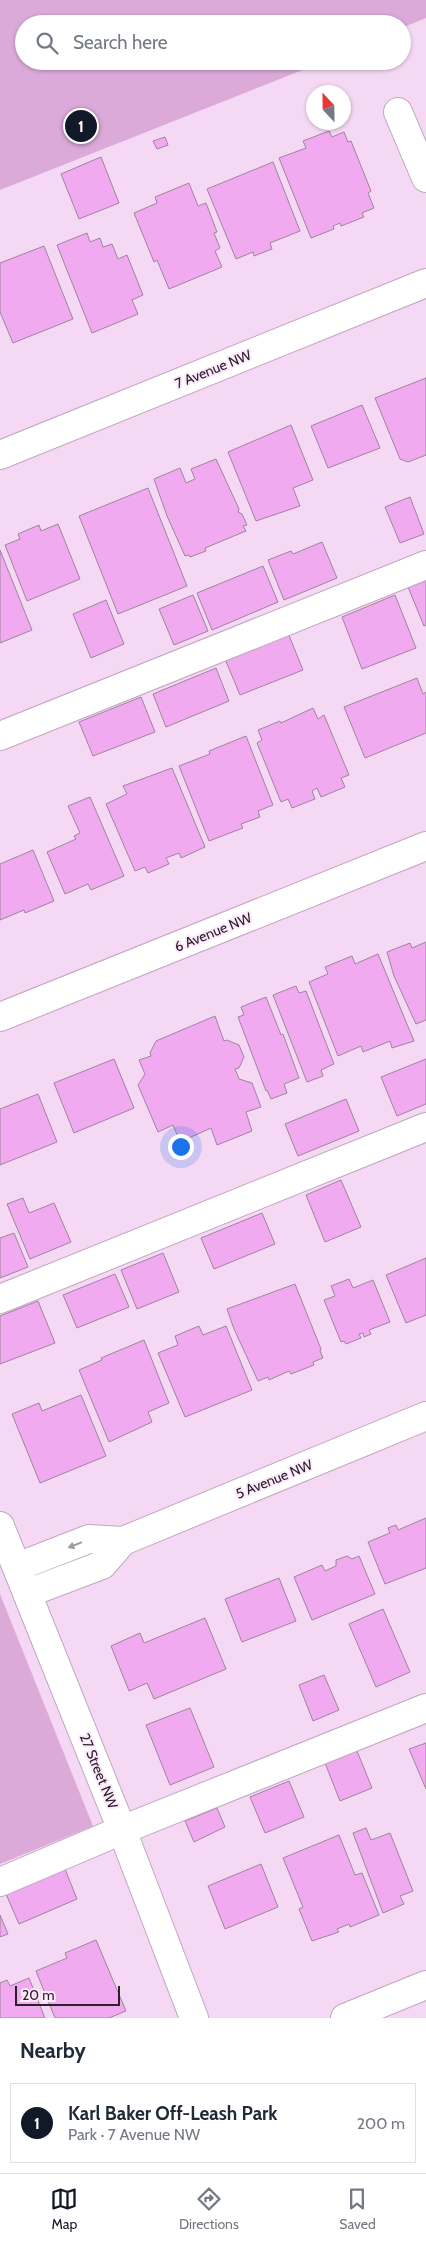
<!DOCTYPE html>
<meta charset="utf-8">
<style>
:root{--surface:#fff;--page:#f6f6f7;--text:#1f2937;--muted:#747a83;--line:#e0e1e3;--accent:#111827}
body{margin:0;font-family:Cabin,sans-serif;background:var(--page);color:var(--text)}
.compass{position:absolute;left:306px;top:85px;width:45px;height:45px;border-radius:50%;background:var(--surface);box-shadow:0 1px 4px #0004;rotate:338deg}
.scale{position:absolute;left:15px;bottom:12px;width:105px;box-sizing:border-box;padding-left:5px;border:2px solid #2b202a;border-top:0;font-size:14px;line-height:18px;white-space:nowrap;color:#2b202a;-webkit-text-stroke:4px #fceafb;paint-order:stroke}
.you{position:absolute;left:180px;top:1146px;width:18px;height:18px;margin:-12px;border:4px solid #fff;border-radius:50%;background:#1a73e8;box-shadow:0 0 0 8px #1a73e833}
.badge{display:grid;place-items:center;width:32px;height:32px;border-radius:50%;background:var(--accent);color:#fff;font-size:16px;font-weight:700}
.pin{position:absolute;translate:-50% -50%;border:2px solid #fff;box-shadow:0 1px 5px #0006}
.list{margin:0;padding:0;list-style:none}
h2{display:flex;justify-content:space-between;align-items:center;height:65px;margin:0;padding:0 20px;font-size:21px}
h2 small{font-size:16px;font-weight:400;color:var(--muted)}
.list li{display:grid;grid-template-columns:32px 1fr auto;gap:15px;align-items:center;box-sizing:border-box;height:80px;margin:0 10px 10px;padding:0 10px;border:1px solid var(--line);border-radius:0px}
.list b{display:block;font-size:19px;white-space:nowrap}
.list p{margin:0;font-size:16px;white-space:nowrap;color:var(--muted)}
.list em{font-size:16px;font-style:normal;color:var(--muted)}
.icon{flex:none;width:28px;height:28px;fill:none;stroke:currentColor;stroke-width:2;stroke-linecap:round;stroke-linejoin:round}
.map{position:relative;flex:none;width:426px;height:2018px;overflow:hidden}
.search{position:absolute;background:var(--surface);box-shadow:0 1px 4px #0004;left:15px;right:15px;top:15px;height:55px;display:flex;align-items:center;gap:12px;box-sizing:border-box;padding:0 18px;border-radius:28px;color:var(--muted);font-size:19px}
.sheet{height:155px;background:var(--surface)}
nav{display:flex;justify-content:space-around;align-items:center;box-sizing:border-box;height:70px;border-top:1px solid var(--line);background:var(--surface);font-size:14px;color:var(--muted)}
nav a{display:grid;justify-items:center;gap:2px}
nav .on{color:var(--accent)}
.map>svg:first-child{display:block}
</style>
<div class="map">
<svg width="426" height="2018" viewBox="0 0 426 2018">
<rect width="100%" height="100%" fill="#f5d9f4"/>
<g fill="#dbaad9">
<path d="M 0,0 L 426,0 L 426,18 L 402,28 L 402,24 L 24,24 L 24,61 L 325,61 L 0,190 Z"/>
<path d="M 0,1594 L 93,1826 L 0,1864 Z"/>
</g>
<g fill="#f1aaef" stroke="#9e849d">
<path d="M 329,131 L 332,137 L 344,132 L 348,142 L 351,141 L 371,191 L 368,193 L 374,208 L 362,213 L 364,217 L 341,226 L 340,223 L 333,226 L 334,229 L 311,238 L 279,158 L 306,148 L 303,141 Z"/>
<path d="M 165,137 L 168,145 L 157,149 L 153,141 Z"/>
<path d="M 101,157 L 119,203 L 79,219 L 61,174 Z"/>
<path d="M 273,162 L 300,231 L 270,243 L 272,249 L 254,256 L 253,252 L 236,259 L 207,189 Z"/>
<path d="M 189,183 L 198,206 L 206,203 L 217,232 L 214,233 L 220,248 L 215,251 L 222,267 L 169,289 L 157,260 L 154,262 L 134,213 L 157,203 L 155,197 Z"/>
<path d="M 87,233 L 90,242 L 100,238 L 103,247 L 112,244 L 118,259 L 127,255 L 143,295 L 132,300 L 138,314 L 92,333 L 57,245 Z"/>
<path d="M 44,246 L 73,319 L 13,343 L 0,312 L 0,263 Z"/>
<path d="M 426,378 L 426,455 L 408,462 L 400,459 L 375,398 Z"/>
<path d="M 362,405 L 380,448 L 328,468 L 311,426 Z"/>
<path d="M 291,425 L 313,480 L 293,488 L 300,506 L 256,521 L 228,452 Z"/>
<path d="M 216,459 L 239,509 L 238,512 L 242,514 L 247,525 L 243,526 L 246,531 L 205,548 L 206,551 L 190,557 L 189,555 L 185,556 L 167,516 L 154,479 L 180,468 L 186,483 L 195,479 L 191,469 Z"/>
<path d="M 148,488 L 187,586 L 118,614 L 79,516 Z"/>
<path d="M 410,497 L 424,534 L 400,543 L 385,507 Z"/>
<path d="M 58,524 L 80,579 L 27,601 L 5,545 L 20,539 L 18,534 L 39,525 L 41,531 Z"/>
<path d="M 322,542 L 337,578 L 284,600 L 268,560 L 291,551 L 293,554 Z"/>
<path d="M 0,550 L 32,630 L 0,643 Z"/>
<path d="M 263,566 L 278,602 L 212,630 L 197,593 Z"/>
<path d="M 426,580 L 426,625 L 424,626 L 408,587 Z"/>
<path d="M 193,595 L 208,631 L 174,645 L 159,609 Z"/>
<path d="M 395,595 L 416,648 L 362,669 L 342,617 Z"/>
<path d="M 106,600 L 124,644 L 91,658 L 73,614 Z"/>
<path d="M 288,633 L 303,670 L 240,695 L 225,659 Z"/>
<path d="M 216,668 L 229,701 L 166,727 L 153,694 Z"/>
<path d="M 417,678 L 423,694 L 426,692 L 426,733 L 365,758 L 344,707 Z"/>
<path d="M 141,697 L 155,732 L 93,756 L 79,722 Z"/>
<path d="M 313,708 L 318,719 L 324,715 L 349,775 L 341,778 L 345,787 L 321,797 L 317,788 L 312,791 L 315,799 L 292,808 L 288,799 L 281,802 L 257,743 L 262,740 L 258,730 L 280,721 L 281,723 Z"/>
<path d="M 246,736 L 273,805 L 258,811 L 260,817 L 241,824 L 243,828 L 209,841 L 179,766 L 210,754 L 209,751 Z"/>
<path d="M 172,768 L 205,847 L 181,858 L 179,853 L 166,858 L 169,864 L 148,873 L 145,867 L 135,871 L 106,804 L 127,794 L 123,786 Z"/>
<path d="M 90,797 L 124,876 L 91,890 L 88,884 L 65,894 L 47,852 L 76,839 L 74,836 L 80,833 L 68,806 Z"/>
<path d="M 33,850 L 54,901 L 25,913 L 24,910 L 0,920 L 0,864 Z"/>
<path d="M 426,942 L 426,1020 L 416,1024 L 394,976 L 387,952 L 410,943 L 412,948 Z"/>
<path d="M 378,954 L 414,1041 L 392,1048 L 390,1041 L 363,1052 L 361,1046 L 338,1056 L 309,982 L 328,974 L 325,967 L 352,956 L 355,964 Z"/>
<path d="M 296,986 L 299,993 L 306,991 L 334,1064 L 321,1070 L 323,1076 L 307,1082 L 273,995 Z"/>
<path d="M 266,997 L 281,1035 L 283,1034 L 299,1078 L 284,1084 L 287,1093 L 271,1099 L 267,1090 L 266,1091 L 238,1017 L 244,1015 L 241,1007 Z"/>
<path d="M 215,1016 L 224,1041 L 227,1040 L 239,1045 L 244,1057 L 239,1068 L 235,1069 L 239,1079 L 252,1083 L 261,1107 L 246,1112 L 252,1131 L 217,1145 L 211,1128 L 180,1142 L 173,1125 L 158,1132 L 138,1085 L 145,1074 L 139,1060 L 151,1056 L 150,1053 L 156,1041 Z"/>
<path d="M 114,1059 L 134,1108 L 74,1133 L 54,1083 Z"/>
<path d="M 426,1059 L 426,1104 L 397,1116 L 381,1077 Z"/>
<path d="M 38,1094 L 57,1142 L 0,1165 L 0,1109 Z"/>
<path d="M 346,1099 L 359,1131 L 298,1156 L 285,1124 Z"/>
<path d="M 341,1180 L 361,1227 L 325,1242 L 306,1195 Z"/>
<path d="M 23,1198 L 29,1213 L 54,1203 L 71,1242 L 30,1259 L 7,1204 Z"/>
<path d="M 262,1213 L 275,1244 L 214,1269 L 201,1238 Z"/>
<path d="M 14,1233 L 28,1267 L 0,1278 L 0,1238 Z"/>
<path d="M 163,1253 L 179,1292 L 137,1309 L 121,1270 Z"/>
<path d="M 426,1258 L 426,1315 L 406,1323 L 386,1275 Z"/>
<path d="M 115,1274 L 129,1307 L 77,1328 L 63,1295 Z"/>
<path d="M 349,1279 L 353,1288 L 373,1280 L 390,1322 L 369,1330 L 371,1334 L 364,1337 L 363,1333 L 359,1334 L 361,1338 L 346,1344 L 344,1341 L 341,1342 L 324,1300 L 335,1296 L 331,1286 Z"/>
<path d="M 295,1284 L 321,1349 L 320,1351 L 323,1358 L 313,1362 L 314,1365 L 291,1374 L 289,1371 L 269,1380 L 268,1377 L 258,1381 L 234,1329 L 227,1309 Z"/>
<path d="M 38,1301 L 55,1343 L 0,1364 L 0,1316 Z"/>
<path d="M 199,1326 L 203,1335 L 226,1326 L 252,1390 L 185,1417 L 158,1353 L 178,1345 L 175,1336 Z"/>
<path d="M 144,1340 L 169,1403 L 148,1412 L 152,1422 L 109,1442 L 79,1370 L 102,1360 L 101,1358 Z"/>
<path d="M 81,1395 L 106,1456 L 40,1483 L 12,1414 L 39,1403 L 42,1411 Z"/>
<path d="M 426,1518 L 426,1568 L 385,1584 L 368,1542 L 390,1533 L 388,1528 L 396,1525 L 398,1530 Z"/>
<path d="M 347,1556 L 352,1559 L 359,1556 L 375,1594 L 312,1620 L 294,1577 L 322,1565 L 325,1571 L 336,1566 L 336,1560 Z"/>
<path d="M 279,1578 L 296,1621 L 242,1642 L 225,1599 Z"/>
<path d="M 383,1609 L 410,1672 L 376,1687 L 349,1624 Z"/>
<path d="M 205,1618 L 226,1669 L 154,1699 L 147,1683 L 129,1691 L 111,1646 L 140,1633 L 144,1643 Z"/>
<path d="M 324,1675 L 339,1710 L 313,1721 L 299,1685 Z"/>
<path d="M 190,1708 L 214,1767 L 170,1785 L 146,1725 Z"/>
<path d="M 426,1743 L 426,1789 L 409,1749 Z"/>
<path d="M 357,1751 L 372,1788 L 340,1801 L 325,1763 Z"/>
<path d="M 289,1781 L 304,1817 L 265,1833 L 250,1797 Z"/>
<path d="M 217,1808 L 225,1827 L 194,1842 L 185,1821 Z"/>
<path d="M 366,1828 L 371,1840 L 390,1833 L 413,1891 L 400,1896 L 404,1904 L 383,1913 L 353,1833 Z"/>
<path d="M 339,1835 L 355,1875 L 362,1873 L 379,1915 L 350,1927 L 349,1924 L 337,1929 L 339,1932 L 312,1941 L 299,1909 L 303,1907 L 283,1858 Z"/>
<path d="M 261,1864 L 278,1907 L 225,1929 L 208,1886 Z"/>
<path d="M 65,1869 L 77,1899 L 19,1924 L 6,1894 Z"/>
<path d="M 0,1915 L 8,1934 L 0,1937 Z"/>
<path d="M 96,1940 L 126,2011 L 109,2018 L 55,2018 L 36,1971 L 67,1958 L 65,1953 Z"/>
<path d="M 29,1978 L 45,2018 L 0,2018 L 0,1983 L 7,1980 L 10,1986 Z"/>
</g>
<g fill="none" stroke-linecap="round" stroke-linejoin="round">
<defs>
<g id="minor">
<path d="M 398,112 L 426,178"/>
<path d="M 0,455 L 426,283"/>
<path d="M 0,736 L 426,565"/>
<path d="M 0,1017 L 426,846"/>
<path d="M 0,1299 L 426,1127"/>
<path d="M 0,1526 L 122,1830 L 194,2018"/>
<path d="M 17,1567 L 89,1539 L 123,1541"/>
<path d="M 28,1593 L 102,1565 L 123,1541 L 426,1416"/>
<path d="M 0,1882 L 122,1830 L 426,1708"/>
<path d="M 345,2018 L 426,1985"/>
</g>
</defs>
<use href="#minor" stroke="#c1a6bf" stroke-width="30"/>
<use href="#minor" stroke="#fff" stroke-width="28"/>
</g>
<defs><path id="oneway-solid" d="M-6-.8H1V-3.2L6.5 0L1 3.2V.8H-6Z" transform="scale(1.25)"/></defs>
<use fill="#a09b9f" href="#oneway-solid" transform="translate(75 1545) rotate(158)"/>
<g text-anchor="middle" stroke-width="4" stroke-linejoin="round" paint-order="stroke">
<g font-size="14" fill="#2b202a" stroke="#fceafb">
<text transform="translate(213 369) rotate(-22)" y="5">7 Avenue NW</text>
<text transform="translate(213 932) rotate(-22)" y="5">6 Avenue NW</text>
<text transform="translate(274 1479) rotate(-22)" y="5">5 Avenue NW</text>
<text transform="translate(99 1771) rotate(68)" y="5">27 Street NW</text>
</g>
</g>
</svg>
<svg class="compass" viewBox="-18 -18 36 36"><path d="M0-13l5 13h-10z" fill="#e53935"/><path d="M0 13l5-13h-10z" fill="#747a83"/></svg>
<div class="scale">20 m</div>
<div class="you"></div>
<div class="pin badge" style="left:81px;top:126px">1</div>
<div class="search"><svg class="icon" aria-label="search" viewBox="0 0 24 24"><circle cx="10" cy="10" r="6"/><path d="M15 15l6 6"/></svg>Search here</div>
</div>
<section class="sheet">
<h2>Nearby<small></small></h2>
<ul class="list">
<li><span class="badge">1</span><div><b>Karl Baker Off-Leash Park</b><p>Park · 7 Avenue NW</p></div><em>200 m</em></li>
</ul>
</section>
<nav>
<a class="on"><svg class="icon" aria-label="map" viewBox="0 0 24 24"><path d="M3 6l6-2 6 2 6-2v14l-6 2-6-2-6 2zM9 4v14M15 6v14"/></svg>Map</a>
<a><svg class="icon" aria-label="directions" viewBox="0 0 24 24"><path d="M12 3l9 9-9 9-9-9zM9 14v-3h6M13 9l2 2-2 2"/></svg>Directions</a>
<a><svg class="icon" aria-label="saved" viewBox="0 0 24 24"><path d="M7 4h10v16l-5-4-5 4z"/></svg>Saved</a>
</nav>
